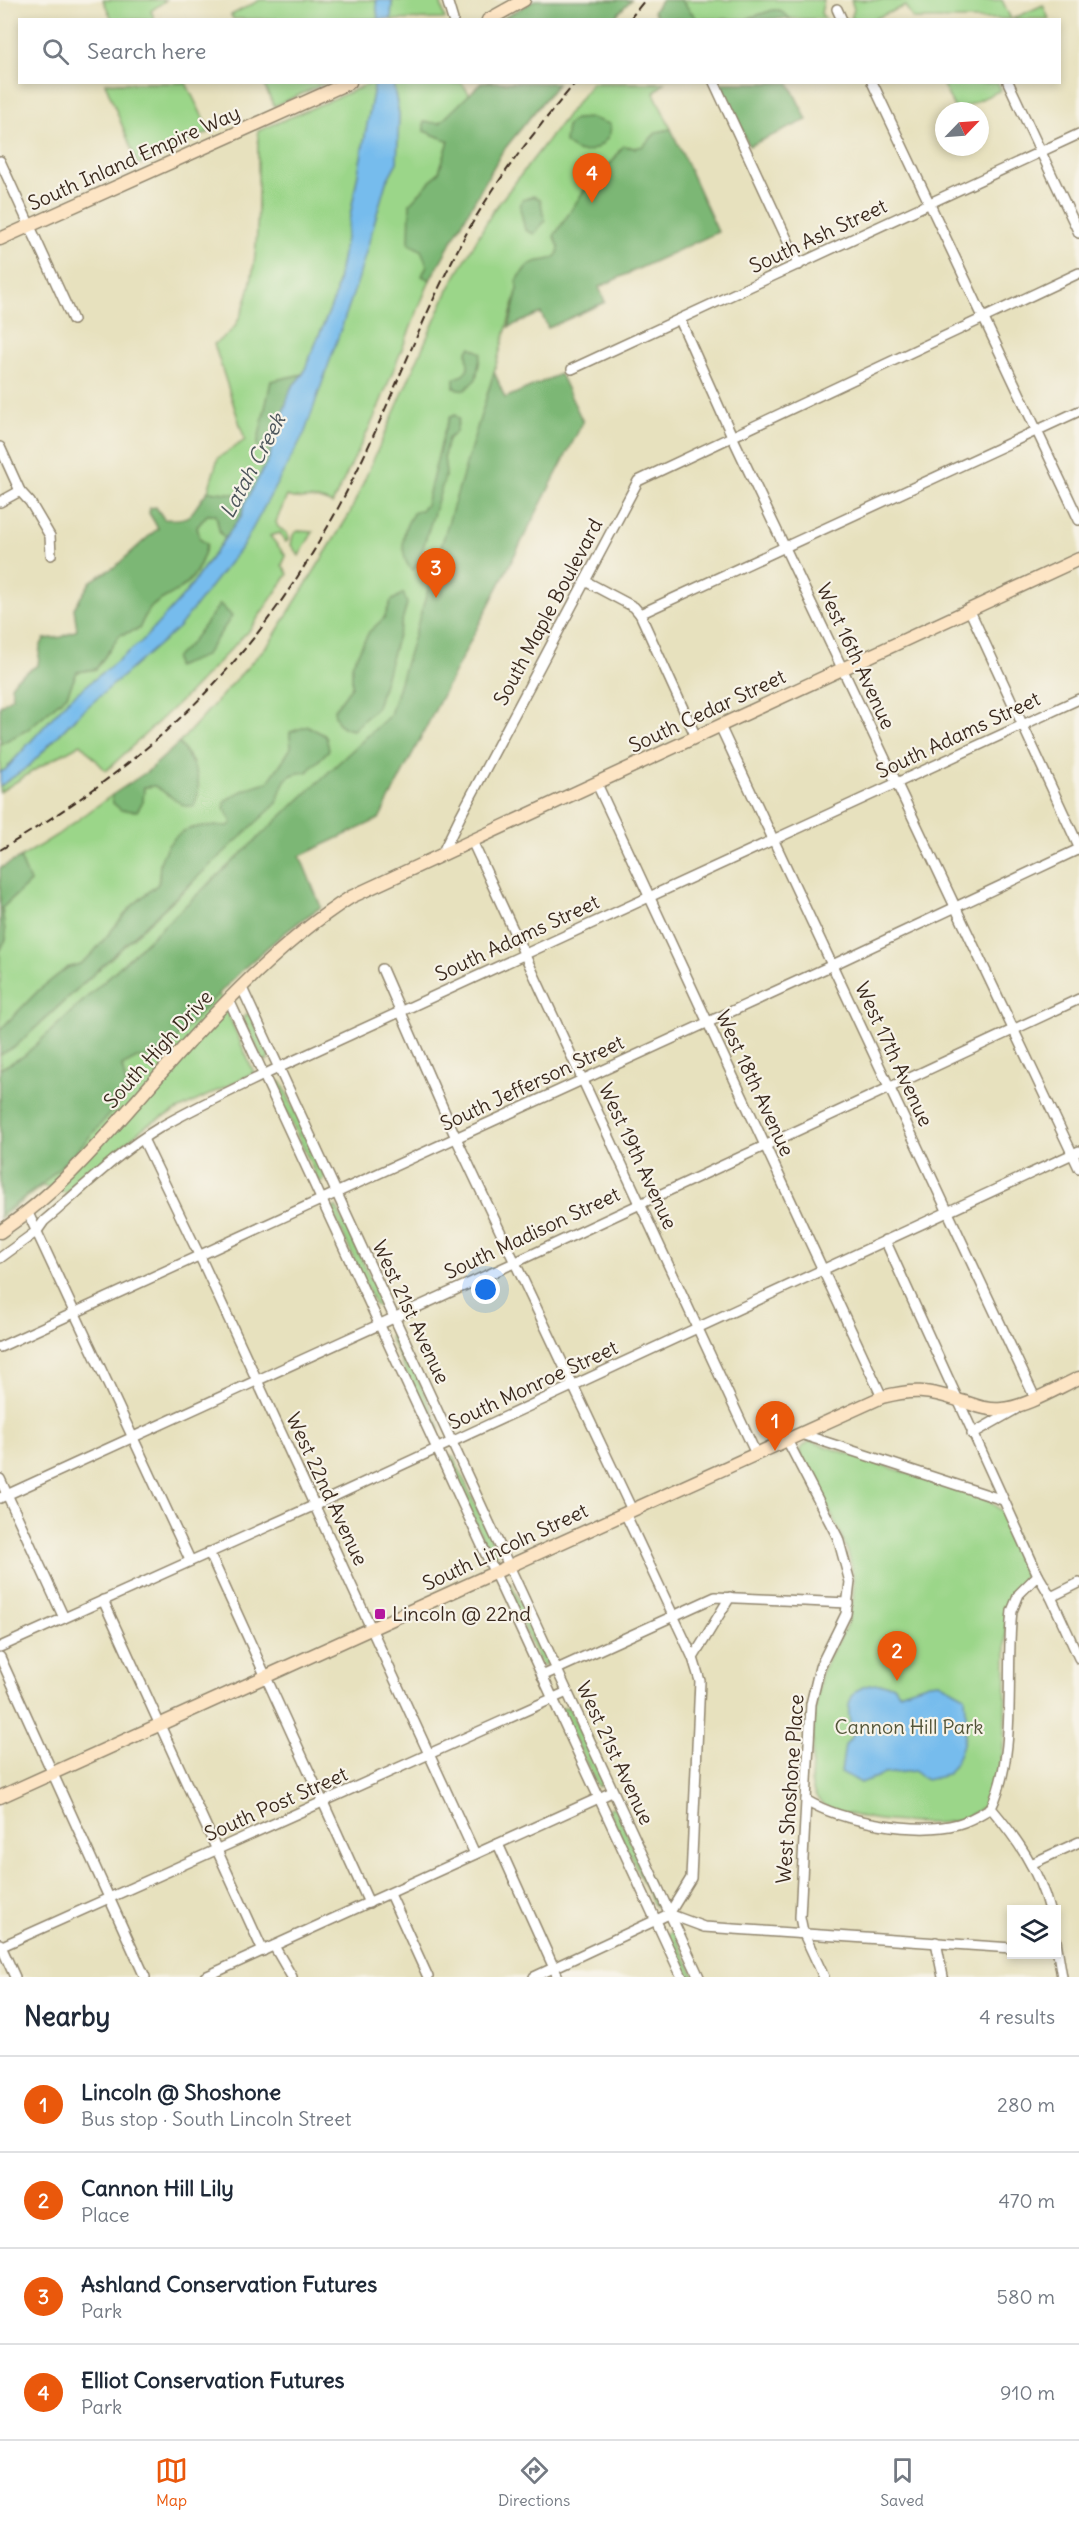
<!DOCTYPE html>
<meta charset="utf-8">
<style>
:root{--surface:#fff;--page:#f6f6f7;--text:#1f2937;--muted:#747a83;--line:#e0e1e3;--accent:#ea580c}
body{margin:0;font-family:Delius,sans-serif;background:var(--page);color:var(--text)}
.controls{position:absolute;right:18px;bottom:18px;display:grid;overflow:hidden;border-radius:0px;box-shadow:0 3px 9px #0003}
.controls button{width:54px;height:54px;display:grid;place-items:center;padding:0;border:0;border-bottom:2px solid var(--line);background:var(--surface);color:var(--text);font:30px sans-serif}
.compass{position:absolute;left:935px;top:102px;width:54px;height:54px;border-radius:50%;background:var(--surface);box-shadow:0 3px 9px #0003;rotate:65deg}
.you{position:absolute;left:486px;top:1290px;width:21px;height:21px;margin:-15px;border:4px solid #fff;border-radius:50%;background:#1a73e8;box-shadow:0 0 0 9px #1a73e833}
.badge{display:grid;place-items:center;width:39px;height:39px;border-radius:50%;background:var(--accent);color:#fff;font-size:20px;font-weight:700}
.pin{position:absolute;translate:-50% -50px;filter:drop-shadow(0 2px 3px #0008)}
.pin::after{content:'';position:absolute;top:32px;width:21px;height:18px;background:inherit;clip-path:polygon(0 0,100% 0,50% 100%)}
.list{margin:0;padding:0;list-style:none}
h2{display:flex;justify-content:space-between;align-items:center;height:78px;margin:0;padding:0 24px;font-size:26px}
h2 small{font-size:20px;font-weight:400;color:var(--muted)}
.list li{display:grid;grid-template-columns:39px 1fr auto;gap:18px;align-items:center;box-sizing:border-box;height:96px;padding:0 24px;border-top:2px solid var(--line)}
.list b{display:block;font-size:22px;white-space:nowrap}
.list p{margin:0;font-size:20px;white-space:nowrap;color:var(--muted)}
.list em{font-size:20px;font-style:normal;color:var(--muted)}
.icon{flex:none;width:33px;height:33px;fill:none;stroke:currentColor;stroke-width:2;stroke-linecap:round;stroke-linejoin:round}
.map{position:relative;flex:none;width:1079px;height:1977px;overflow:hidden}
.search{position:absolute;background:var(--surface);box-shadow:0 3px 9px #0003;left:18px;right:18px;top:18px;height:66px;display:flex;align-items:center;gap:15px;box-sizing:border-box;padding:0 21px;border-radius:0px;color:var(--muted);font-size:22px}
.sheet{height:462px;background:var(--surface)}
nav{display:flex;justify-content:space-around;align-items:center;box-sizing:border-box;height:84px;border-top:2px solid var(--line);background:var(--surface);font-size:16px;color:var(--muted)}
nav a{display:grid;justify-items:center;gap:3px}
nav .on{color:var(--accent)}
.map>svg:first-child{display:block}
</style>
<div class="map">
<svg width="1079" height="1977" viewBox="0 0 1079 1977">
<rect width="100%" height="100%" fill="#f7f3e8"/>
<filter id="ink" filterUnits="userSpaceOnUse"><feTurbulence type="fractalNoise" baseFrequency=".0167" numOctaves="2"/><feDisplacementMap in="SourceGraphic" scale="12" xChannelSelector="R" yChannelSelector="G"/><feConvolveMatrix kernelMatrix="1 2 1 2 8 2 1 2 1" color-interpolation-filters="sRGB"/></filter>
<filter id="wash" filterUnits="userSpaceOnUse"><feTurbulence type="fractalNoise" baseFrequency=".008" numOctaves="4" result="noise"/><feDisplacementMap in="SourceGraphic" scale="24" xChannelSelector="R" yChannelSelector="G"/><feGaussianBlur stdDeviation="1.35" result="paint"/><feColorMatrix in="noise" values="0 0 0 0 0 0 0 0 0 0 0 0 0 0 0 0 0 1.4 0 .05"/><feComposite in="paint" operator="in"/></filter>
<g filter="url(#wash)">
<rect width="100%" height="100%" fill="#e7e1be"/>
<g fill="#9bd689" stroke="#6b8054" stroke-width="1.5">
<path d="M 103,0 L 166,0 L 151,11 L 155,20 L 112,19 Z"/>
<path d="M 260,0 L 376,0 L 378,19 L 233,19 L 231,15 Z"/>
<path d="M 392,0 L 440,0 L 445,19 L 391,20 Z"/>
<path d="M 681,0 L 824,0 L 821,13 L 825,19 L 791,19 L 773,10 L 746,19 L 697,19 Z"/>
<path d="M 851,0 L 1002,0 L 1011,19 L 913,19 L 905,6 L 874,19 L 851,19 L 854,9 Z"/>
<path d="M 1043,5 L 1049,19 L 1012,19 Z"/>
<path d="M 105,83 L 186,83 L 210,132 L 138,165 Z"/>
<path d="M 263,83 L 326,83 L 274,106 Z"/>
<path d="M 371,83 L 375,83 L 335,297 L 303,374 L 271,381 L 260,450 L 269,458 L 244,505 L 234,494 L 208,491 L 218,458 L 245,440 L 214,344 C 221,339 231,333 235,326 C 264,277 257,187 258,131 Z"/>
<path d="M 393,83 L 462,83 L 470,95 L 440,123 L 424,131 L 449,141 L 439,172 L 410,204 L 427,265 L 423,276 L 430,280 L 374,418 L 332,504 C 312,493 303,503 287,496 L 276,522 L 278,527 L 287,533 L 288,540 L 286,542 L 280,533 L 270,536 L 286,556 L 282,565 L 288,574 L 251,628 L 188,694 L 106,771 L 81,744 L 41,766 L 0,792 L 0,786 L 29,766 L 244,544 L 373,223 L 386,182 L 397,162 L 399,114 Z"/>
<path d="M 592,83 L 664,83 L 654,93 L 671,129 C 666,130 660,131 656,133 C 645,143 645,152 627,146 L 620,149 L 613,161 L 593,275 L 605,302 L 548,328 L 523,273 L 517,281 L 517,292 L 494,372 L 499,383 L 489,388 L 379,819 L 198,894 L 24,1056 L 0,1069 L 0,1055 L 16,1046 L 193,882 L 207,827 L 190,828 L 161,861 L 158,884 L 132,906 L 92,954 L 80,964 L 67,968 L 39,990 L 0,1030 L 0,951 L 6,939 L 2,908 L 30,882 L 20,858 L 57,835 L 112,795 L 113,803 L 143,802 L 144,787 L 155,786 L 185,806 L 193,763 L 179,743 L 271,641 L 349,515 L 448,290 L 493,211 Z"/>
<path d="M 942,83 L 998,83 L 1001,90 L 956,111 Z"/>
<path d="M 207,515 L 216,515 L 220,533 L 225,538 L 185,594 L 141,643 L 67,701 L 5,770 L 0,772 L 0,744 L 27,730 L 67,695 L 77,672 L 96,669 L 120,635 L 139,629 C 151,600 157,604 181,588 C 195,580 203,559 207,544 L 200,539 L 197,527 Z"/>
<path d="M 298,531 L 313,532 L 299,556 L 291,545 L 293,535 Z"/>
<path d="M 209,971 L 254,1073 L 147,1125 L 66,1193 L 42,1186 L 0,1218 L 0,1073 Z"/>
<path d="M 246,1014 L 250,1015 L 269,1057 L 267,1061 L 263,1060 L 243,1018 Z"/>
<path d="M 279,1081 L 282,1083 L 325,1177 L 323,1182 L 318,1180 L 275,1086 Z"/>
<path d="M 336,1206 L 382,1302 L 380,1307 L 375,1305 L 332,1210 Z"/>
<path d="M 392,1332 L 397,1334 L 440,1427 L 438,1432 L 433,1431 L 390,1337 Z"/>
<path d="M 810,1441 L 988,1500 L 1005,1514 L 1027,1565 L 1022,1584 L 1011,1601 L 1006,1621 C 1005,1660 1010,1768 991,1797 C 984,1807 973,1815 962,1819 C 935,1829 843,1820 820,1802 C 814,1797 812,1788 811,1781 C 813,1744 813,1708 822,1672 C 825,1663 831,1655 835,1647 C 848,1625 856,1603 853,1577 C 849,1536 819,1496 800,1460 L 800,1449 Z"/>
<path d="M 451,1456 L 454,1458 L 497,1552 L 495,1557 L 491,1556 L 447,1461 Z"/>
<path d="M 506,1582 L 511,1583 L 547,1661 L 545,1665 L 541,1665 L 504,1584 Z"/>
<path d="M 564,1707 L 569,1708 L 603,1781 L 600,1786 L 598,1787 L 561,1710 Z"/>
<path d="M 612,1807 L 615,1808 L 659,1902 L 656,1907 L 655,1907 L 608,1809 Z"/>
<path d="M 671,1932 L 674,1933 L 695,1977 L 686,1977 L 666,1936 Z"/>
</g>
<g fill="#7cb775" stroke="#5c704a" stroke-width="1.5">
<path d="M 535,0 L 631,0 L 613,19 L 502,19 Z"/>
<path d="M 662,0 L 681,0 L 697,19 L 659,19 L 653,11 Z"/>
<path d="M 773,10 L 779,10 L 791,19 L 746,19 Z"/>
<path d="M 482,82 L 558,83 L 502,152 L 430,280 L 422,276 L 427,265 L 421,250 L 409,244 L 410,203 L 439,172 L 449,141 L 424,131 L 424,122 L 440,123 Z"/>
<path d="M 720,83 L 789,83 L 807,120 L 749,146 Z"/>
<path d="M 591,118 L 610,124 C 614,139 595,152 582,152 C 575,152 571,147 565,143 L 567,125 L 575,119 Z"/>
<path d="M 671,129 L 718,232 L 599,287 L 605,302 L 548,328 L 541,313 L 509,327 L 517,292 L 517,281 C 520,276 524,268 529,265 C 539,257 558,265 559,247 L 554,236 L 589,183 L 613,161 L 623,146 L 635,148 L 643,146 L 657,132 Z"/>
<path d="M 533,196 L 540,199 L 545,221 L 534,234 L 525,230 L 520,208 L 522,200 Z"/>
<path d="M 471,347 L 481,353 L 476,379 L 465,390 L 454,388 L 454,379 L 463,375 L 468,368 L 467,351 Z"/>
<path d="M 494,372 L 505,398 L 560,374 L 583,422 L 379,819 L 300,856 L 321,907 C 259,946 210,1003 160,1056 L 137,1058 L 122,1066 L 128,1093 L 84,1143 L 46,1181 L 0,1215 L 0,1069 L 24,1056 L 390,715 Z"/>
<path d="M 303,374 L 291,388 L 269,458 L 257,445 L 271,381 Z"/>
<path d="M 455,415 L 459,419 L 456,432 L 448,439 L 444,456 L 446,474 L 418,564 L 413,570 C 402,564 402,542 405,530 C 406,524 411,518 413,513 L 421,510 L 426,505 L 444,432 L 450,417 Z"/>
<path d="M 208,491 L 234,494 L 244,505 L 242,515 L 225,538 L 220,533 L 216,515 L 207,515 L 197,527 L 200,539 L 207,544 C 203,559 195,579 181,588 C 156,605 152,598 139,629 L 120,635 L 96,669 L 77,672 L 67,695 L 27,730 L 0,744 L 0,706 L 13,696 L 11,686 L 17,678 L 38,665 L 40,647 L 44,639 L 62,637 L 77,630 L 74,608 L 91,581 L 116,566 L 158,528 L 149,513 L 150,508 L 156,507 L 164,519 C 197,521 189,512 208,491 Z"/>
<path d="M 402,594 L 404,594 L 407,604 L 377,707 L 353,730 C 340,728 336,723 334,710 L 352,686 L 352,665 L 369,632 L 384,618 L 391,601 Z"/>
<path d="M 220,604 L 232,616 L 205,656 L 176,667 L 175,658 L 191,643 Z"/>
<path d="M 308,726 L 326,736 L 329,750 L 307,772 C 283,773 283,783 277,803 L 16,1046 L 0,1055 L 0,1030 L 39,990 L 67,968 L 80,964 L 92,954 L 132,906 L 158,884 C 161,876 158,868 161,860 C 173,826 197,825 228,826 L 232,823 L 224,807 L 225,801 C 236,793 256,784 268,782 C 272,776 290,751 291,747 C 291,741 289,738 290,732 Z"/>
<path d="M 179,743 C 194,764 205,781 194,806 L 185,806 L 155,786 L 144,787 L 143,802 L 137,811 L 121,810 L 113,803 L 112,795 L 148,771 Z"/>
<path d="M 20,858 L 30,882 L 2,908 L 6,939 L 0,951 L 0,868 Z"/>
</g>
<g fill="#76bced" stroke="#587386" stroke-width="1.5">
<path d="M 376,0 L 392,0 L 391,19 L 378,19 Z"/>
<path d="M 375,82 L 393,83 L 399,114 L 397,162 L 386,182 L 358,280 L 305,432 L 244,544 L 179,627 L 76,717 L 29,766 L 0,786 L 0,772 L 5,770 L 67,701 L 141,642 L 185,594 L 242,515 L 244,505 L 269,458 L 291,388 L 303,374 L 335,297 Z"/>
<path d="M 939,1682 L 965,1696 C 968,1728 967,1748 947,1775 L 926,1780 L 915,1771 L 884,1774 L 861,1783 L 841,1772 L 845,1745 L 854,1734 C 840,1699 854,1679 893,1685 L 899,1693 L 929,1683 Z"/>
</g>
</g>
<g filter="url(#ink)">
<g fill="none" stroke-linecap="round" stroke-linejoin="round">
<defs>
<g id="street">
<path d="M 447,0 L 453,20"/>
<path d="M 837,9 L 842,20"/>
<path d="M 714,82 L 799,265"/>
<path d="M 872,82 L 1079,520"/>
<path d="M 1008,82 L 1079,233"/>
<path d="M 0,161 L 73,320"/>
<path d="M 680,320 L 732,436 L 1079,1168"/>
<path d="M 572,369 L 1079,134"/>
<path d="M 0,447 L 20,491 L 30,502 L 50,536 L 51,555"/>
<path d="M 0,502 L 20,491"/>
<path d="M 585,581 L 634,607 L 640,614 L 696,737"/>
<path d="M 970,611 L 1079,847"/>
<path d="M 640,614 L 1079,411"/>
<path d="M 720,726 L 1035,1398 L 1031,1401"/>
<path d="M 597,784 L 882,1397"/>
<path d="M 472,841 L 756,1454"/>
<path d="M 442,854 L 461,815 L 638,481 L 1079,273"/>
<path d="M 382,969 L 456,1138 L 632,1510"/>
<path d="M 242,988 L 699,1977"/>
<path d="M 229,1000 L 682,1977"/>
<path d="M 143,1139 L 203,1263 L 475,1854"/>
<path d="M 28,1213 L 190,1560"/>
<path d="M 885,1240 L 1038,1575 L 1051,1597 L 1079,1658"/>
<path d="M 0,1258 L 37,1231 L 44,1221 C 81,1190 117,1153 159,1128 C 197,1106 239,1087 278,1068 L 1079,699"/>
<path d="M 0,1347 L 824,969 L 1079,849"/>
<path d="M 801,1434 L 1003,1500"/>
<path d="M 972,1434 L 1016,1409"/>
<path d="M 787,1440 L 838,1538 L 850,1582 L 846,1614 L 820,1667 L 811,1704 L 800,1917 L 803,1932 L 824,1977"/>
<path d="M 0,1479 L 64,1618"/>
<path d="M 0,1498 L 516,1262 L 1079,999"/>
<path d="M 625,1513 L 693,1658"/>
<path d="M 209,1552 L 369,1903"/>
<path d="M 1038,1575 L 1019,1594 L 1012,1611 C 1005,1671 1018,1753 991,1808 C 1017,1839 1039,1870 1049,1910"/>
<path d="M 1051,1597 L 1079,1583"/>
<path d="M 103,1600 L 263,1951"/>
<path d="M 0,1647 L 324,1501 L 1079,1151"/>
<path d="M 0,1657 L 145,1977"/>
<path d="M 542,1676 L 715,1597 L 848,1603"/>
<path d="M 806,1800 C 842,1822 917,1835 958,1824 C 970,1821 981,1814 991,1808"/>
<path d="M 498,1844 L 558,1977"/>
<path d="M 1031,1864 L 1079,1842"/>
<path d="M 390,1894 L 428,1977"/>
<path d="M 669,1914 L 704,1927 L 1012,1948"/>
<path d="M 669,1914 L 691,1878 L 700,1681 L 693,1658 L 730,1597"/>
<path d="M 1056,1941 L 1062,1977"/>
<path d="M 936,1942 L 943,1977"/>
<path d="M 0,1944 L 15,1977"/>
<path d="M 274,1946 L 292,1977"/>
<path d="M 0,1947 L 567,1692"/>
<path d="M 205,1977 L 612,1792"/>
<path d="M 534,1977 L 669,1914"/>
</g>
<g id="secondary">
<path d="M 488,20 L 524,0"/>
<path d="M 0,239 L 350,82"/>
<path d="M 0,1232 C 56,1194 96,1147 140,1097 C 200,1028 273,946 351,897 L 1079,559"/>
<path d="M 0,1797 L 882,1397 C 912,1389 928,1390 958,1400 C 973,1404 986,1411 1002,1409 C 1026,1407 1057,1388 1079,1378"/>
</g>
</defs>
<use href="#street" stroke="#91866e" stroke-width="12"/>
<use href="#secondary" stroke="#91866e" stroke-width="15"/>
<use href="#street" stroke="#fff" stroke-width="9"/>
<use href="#secondary" stroke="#fde5c5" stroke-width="12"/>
<g stroke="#3b2a1e" stroke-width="2" stroke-dasharray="9 4.5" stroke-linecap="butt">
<path d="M 629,20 L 645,0"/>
<path d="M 0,850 C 140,767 241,678 323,535 C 375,446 408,347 455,255 C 487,191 530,137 576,82"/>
</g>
</g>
</g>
<rect fill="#b5179e" stroke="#f7f3e8" stroke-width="2" x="374" y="1608" width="12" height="12" rx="3"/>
<g text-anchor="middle" stroke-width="4.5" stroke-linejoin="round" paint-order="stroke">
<g font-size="20" fill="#3b2a1e" stroke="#f7f3e8">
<text transform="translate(134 158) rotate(-24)" y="7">South Inland Empire Way</text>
<text transform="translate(818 236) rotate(-25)" y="7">South Ash Street</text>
<text transform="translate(548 612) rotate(-62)" y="7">South Maple Boulevard</text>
<text transform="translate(856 656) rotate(65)" y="7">West 16th Avenue</text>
<text transform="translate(707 711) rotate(-25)" y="7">South Cedar Street</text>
<text transform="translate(958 735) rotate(-25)" y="7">South Adams Street</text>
<text transform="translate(517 938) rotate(-25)" y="7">South Adams Street</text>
<text transform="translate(158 1049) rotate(-48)" y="7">South High Drive</text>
<text transform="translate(894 1054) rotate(65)" y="7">West 17th Avenue</text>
<text transform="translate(532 1083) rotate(-25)" y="7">South Jefferson Street</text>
<text transform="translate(755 1083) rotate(65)" y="7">West 18th Avenue</text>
<text transform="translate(638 1156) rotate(65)" y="7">West 19th Avenue</text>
<text transform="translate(532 1233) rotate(-25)" y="7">South Madison Street</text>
<text transform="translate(411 1312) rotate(65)" y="7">West 21st Avenue</text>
<text transform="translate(533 1385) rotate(-25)" y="7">South Monroe Street</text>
<text transform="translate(327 1489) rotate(65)" y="7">West 22nd Avenue</text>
<text transform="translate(505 1547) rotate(-25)" y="7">South Lincoln Street</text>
<text transform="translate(615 1753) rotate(65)" y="7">West 21st Avenue</text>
<text transform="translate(790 1789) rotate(-86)" y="7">West Shoshone Place</text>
<text transform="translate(276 1804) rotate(-24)" y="7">South Post Street</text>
</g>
<g font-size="20" fill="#3b2a1e" stroke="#f7f3e8" text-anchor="start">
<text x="392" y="1621">Lincoln @ 22nd</text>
</g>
<g font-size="20" fill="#535539" stroke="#f7f3e8">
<text x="909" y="1734">Cannon Hill Park</text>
</g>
<g font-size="21" font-style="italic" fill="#4d565c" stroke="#f7f3e8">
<text transform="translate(253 466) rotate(-62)" y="7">Latah Creek</text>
</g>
</g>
</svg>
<div class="controls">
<button><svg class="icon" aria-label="layers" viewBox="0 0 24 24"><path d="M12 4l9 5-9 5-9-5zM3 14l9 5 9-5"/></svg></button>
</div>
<svg class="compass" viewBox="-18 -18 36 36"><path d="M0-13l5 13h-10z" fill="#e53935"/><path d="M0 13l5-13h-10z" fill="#747a83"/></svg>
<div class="you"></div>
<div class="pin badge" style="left:775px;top:1451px">1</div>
<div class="pin badge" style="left:897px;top:1681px">2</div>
<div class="pin badge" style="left:436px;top:598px">3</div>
<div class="pin badge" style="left:592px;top:203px">4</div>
<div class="search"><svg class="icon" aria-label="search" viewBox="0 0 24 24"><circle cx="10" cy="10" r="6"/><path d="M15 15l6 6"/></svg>Search here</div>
</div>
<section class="sheet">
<h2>Nearby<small>4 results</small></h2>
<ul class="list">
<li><span class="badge">1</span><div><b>Lincoln @ Shoshone</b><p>Bus stop · South Lincoln Street</p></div><em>280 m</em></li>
<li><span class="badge">2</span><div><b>Cannon Hill Lily</b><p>Place</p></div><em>470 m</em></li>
<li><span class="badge">3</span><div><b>Ashland Conservation Futures</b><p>Park</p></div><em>580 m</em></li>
<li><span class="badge">4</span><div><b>Elliot Conservation Futures</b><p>Park</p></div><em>910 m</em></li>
</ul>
</section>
<nav>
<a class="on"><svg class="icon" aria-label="map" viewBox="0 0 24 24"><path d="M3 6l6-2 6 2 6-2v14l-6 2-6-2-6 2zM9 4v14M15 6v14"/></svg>Map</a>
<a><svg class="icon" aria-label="directions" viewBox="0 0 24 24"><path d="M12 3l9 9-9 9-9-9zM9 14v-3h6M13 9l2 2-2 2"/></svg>Directions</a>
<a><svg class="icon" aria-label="saved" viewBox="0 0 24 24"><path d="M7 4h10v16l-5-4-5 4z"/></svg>Saved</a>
</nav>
